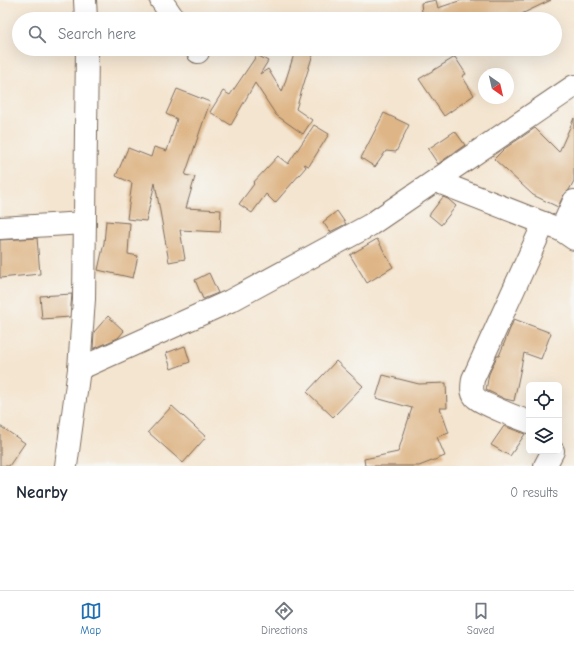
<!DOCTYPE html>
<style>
:root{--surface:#fff;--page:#f6f6f7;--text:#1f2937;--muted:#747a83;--line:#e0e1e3;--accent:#1f6fb2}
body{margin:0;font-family:"Comic Neue",sans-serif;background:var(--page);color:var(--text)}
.controls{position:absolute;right:12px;bottom:12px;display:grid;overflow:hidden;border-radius:6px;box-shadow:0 4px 16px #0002}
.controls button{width:36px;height:36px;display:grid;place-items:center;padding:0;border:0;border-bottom:1px solid var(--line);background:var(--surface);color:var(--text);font:20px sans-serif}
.compass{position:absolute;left:478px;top:68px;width:36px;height:36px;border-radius:50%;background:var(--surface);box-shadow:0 4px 16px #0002;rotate:146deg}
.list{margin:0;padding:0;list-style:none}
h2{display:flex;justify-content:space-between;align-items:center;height:52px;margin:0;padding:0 16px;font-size:17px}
h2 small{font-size:13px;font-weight:400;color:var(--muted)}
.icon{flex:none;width:22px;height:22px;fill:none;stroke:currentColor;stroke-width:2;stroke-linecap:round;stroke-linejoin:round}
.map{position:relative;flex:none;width:574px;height:466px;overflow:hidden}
.search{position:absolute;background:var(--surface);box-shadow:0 4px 16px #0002;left:12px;right:12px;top:12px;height:44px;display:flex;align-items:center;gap:10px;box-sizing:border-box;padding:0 14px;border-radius:22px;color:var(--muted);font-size:15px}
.sheet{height:124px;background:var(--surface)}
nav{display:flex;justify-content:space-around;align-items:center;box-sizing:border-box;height:56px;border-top:1px solid var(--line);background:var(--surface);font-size:11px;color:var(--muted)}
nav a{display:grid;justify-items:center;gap:2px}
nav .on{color:var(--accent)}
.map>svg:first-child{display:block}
</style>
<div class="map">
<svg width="574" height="466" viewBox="0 0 574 466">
<rect width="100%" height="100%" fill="#f6f6f2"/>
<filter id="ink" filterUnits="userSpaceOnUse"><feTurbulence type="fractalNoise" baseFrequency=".025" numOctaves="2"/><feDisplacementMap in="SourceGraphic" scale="8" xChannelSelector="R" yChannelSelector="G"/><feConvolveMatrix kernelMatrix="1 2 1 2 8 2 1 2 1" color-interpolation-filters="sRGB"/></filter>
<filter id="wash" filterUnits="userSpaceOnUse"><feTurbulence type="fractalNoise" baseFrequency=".012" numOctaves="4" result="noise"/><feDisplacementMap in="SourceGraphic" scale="16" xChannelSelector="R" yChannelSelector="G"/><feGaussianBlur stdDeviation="0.9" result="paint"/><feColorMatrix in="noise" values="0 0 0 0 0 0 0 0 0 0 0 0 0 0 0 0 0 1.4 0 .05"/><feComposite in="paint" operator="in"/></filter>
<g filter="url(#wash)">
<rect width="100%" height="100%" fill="#f4e5d0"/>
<g id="blocks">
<g fill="#deb586">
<path d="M 436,0 L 438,8 L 462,0 L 551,0 L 511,19 L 414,19 L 413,15 L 422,12 L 421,3 Z"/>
<path d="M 295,51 L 302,51 L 313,54 L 296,109 L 312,120 L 303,134 L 276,115 L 255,83 L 231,125 L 210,112 L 223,91 L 230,95 L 257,55 L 268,61 L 260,74 L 268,69 L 282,92 Z"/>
<path d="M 455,57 L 466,74 L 462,76 L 474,95 L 444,116 L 419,79 Z"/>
<path d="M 177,89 L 210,102 L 185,175 L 195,177 L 186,208 L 221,210 L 220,232 L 180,230 L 185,259 L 169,262 L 155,183 L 146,221 L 127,219 L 132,183 L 116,176 L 128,148 L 151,157 L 154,147 L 167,151 L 177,119 L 166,114 Z"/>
<path d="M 384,113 L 409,125 L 396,152 L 386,151 L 375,167 L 361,158 Z"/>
<path d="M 574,118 L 574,181 L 569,190 L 563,196 L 558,207 L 533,195 L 494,159 L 504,149 L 535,128 L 559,152 Z"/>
<path d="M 314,125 L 329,134 L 309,166 L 304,164 L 306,167 L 275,203 L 266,194 L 252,213 L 239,204 L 254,184 L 253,183 L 278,156 L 288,164 Z"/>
<path d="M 455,131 L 465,145 L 438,164 L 428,149 Z"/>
<path d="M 443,197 L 448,199 L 456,206 L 441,225 L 429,215 Z"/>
<path d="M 337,211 L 346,224 L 330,232 L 323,222 Z"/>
<path d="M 106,221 L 130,223 L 128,254 L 138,256 L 133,278 L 98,270 L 104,243 Z"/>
<path d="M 37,238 L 40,274 L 0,278 L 0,240 Z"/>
<path d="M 377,239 L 393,267 L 367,283 L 350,255 Z"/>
<path d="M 209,273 L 218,293 L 203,299 L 195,280 Z"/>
<path d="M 72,294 L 70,317 L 42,319 L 40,296 Z"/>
<path d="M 108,316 L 124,331 L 118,338 L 93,349 L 94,332 Z"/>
<path d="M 514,319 L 551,333 L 541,359 L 524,353 L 514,401 L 505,399 L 486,390 L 489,374 L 497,356 L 499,356 Z"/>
<path d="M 185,346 L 190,362 L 171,369 L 166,353 Z"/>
<path d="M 336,361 L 363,386 L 333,417 L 307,392 Z"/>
<path d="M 383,375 L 419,384 L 446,383 L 447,408 L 440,408 L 449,433 L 437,437 L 445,456 L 419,466 L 365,466 L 364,459 L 398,452 L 412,408 L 376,398 Z"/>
<path d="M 172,406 L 206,437 L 183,463 L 148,432 Z"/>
<path d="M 0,426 L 25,443 L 9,466 L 0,466 Z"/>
<path d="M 504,426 L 525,434 L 510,456 L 491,445 Z"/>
</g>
</g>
</g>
<g filter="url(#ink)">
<use href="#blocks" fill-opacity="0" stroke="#7c6b5c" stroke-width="1"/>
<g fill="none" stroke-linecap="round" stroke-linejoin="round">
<defs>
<g id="street">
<path d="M 85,0 L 86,19"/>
<path d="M 161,0 L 174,19"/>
<path d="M 196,49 L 198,52"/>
<path d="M 436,181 L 561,230"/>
<path d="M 574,201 L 561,230 L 574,239"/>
<path d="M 0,228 L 85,223"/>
<path d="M 79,369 L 230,301 L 370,225 L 574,86"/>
<path d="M 529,422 C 519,418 481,404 475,397 C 471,392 472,386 473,379 L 544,223"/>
<path d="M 66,466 L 79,369 L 84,299 L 87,49"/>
<path d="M 545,466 L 553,451"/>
</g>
</defs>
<use href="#street" stroke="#7c6b5c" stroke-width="24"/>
<use href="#street" stroke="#fff" stroke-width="22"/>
</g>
</g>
</svg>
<div class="controls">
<button><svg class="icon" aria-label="locate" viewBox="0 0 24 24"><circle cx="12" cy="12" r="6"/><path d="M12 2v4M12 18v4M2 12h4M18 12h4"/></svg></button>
<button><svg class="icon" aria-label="layers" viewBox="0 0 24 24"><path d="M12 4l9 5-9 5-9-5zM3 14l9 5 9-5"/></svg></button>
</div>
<svg class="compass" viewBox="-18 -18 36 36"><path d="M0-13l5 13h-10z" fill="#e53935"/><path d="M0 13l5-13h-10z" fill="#747a83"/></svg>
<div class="search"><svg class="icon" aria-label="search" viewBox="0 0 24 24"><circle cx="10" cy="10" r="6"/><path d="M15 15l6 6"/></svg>Search here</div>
</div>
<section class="sheet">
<h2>Nearby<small>0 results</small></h2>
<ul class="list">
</ul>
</section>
<nav>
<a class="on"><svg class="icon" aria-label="map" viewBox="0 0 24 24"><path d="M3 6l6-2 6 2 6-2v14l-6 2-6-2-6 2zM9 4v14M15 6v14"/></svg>Map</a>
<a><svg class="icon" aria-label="directions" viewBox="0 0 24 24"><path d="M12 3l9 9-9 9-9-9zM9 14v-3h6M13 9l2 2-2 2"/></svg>Directions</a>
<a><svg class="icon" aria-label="saved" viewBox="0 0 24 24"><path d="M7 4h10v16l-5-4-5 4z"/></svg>Saved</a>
</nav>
